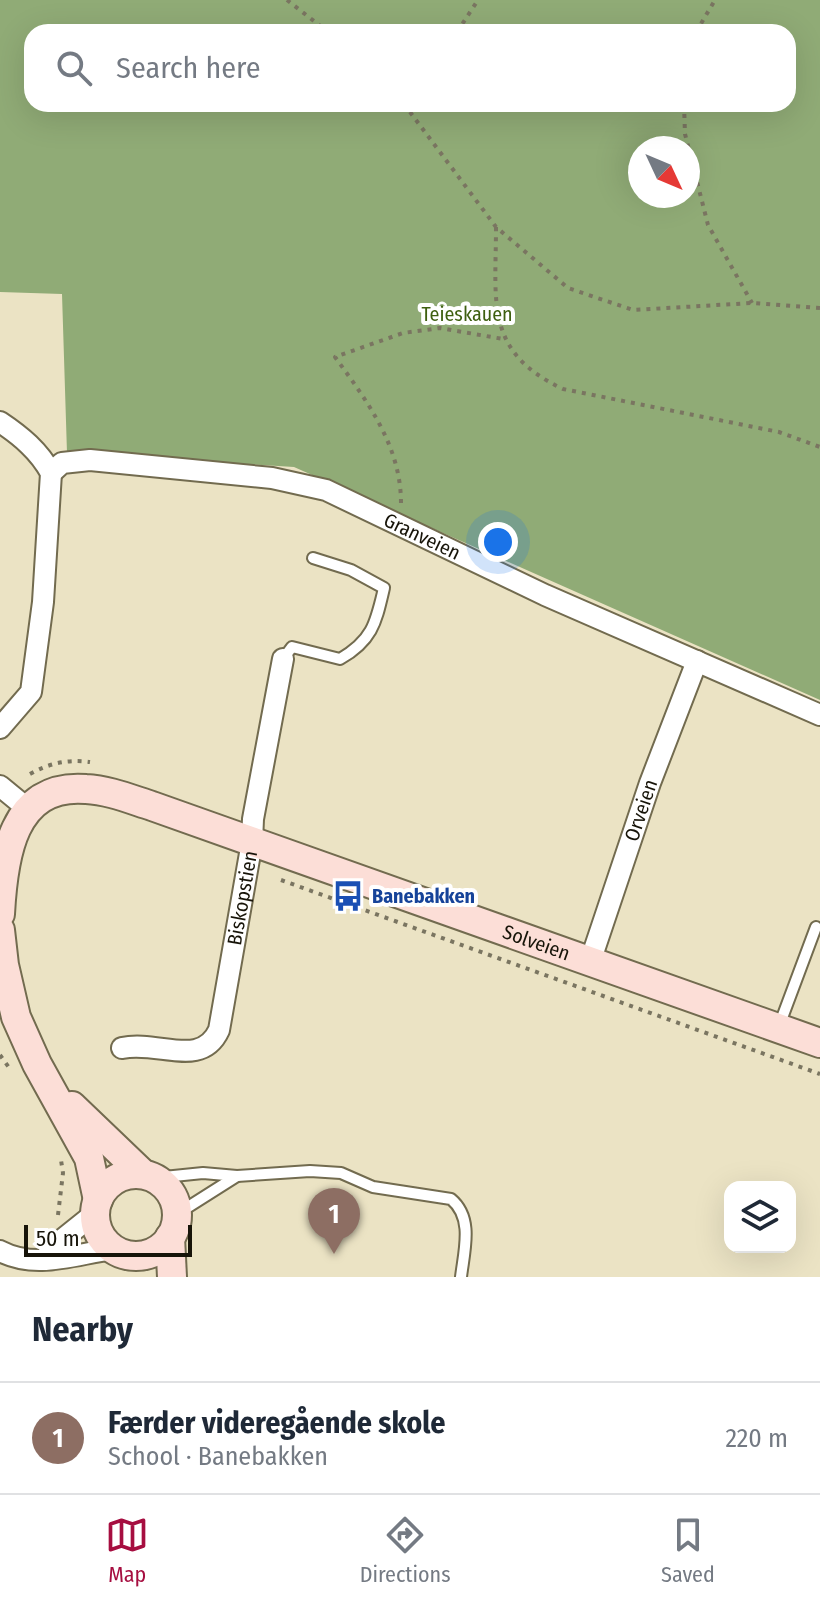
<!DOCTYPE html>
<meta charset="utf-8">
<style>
:root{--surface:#fff;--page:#f2f2f3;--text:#1f2937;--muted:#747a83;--line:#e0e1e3;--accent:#a60e40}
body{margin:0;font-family:"Fira Sans Condensed",sans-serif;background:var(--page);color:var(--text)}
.controls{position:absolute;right:24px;bottom:24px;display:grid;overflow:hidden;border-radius:16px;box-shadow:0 8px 32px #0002}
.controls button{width:72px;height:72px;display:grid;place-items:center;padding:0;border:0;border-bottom:2px solid var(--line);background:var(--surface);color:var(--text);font:40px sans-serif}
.compass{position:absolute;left:628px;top:136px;width:72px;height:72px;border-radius:50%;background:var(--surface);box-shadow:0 8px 32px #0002;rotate:134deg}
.scale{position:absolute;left:24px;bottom:20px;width:168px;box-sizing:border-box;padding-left:8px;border:4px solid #171409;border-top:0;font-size:22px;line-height:28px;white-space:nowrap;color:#171409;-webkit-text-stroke:6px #fff;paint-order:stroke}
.you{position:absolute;left:498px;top:542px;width:28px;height:28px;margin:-20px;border:6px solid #fff;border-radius:50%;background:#1a73e8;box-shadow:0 0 0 12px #1a73e833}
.badge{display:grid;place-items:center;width:52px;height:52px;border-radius:50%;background:var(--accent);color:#fff;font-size:26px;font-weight:700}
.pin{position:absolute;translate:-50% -66px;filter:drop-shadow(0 2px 4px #0008)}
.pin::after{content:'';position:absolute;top:42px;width:28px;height:24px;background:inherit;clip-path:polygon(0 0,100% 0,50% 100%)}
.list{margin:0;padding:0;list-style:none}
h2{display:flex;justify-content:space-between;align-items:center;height:104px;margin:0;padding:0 32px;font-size:34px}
h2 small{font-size:26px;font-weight:400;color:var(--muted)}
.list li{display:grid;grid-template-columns:52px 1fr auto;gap:24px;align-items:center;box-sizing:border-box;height:112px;padding:0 32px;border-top:2px solid var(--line)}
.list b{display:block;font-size:30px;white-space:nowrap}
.list p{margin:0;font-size:26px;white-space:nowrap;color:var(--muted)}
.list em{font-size:26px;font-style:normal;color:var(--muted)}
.icon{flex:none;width:44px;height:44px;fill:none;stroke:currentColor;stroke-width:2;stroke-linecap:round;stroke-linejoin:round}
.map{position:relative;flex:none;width:820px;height:1277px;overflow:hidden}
.search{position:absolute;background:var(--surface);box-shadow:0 8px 32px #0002;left:24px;right:24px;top:24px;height:88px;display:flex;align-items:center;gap:20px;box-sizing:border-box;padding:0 28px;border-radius:24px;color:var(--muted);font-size:30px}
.sheet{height:216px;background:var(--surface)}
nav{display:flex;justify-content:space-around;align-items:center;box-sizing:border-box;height:112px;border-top:2px solid var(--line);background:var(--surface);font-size:22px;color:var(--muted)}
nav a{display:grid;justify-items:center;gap:4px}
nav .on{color:var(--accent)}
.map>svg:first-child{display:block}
</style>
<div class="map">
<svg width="820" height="1277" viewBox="0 0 820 1277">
<rect width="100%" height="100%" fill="#ebe3c4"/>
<path fill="#90ab76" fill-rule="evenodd" d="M 0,0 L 820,0 L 820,700 L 294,467 L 67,453 L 62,294 L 0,292 ZM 32,32 L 788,32 L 788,104 L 32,104 ZM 640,148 L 688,148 L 688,196 L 640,196 Z"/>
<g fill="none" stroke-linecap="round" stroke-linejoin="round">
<defs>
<g id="service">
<path d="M 283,659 L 292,647 L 340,659 C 373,640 376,622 384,588 L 351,570 L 313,558"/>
<path d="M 779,1026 L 816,927"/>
<path d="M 154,1178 L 203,1173 L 237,1176 L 310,1171 L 341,1173 L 373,1187 L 451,1199 C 474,1218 464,1251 461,1277"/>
<path d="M 177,1214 L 237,1176"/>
</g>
<g id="minor">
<path d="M 0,422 C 21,436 39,451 51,473 L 43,602 L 31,692 L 0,728"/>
<path id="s1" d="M 51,473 L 62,463 L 90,460 L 272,478 L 326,490 L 545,595 L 820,715"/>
<path d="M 0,786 L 28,809"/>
<path id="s2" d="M 590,962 L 650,783 L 697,661"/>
<path id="s3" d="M 122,1048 C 159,1040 201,1069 219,1030 L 252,842 L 253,819 L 283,659"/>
<path d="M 0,1251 C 36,1270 75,1254 113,1249"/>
<path d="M 44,1259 L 64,1238 L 94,1214"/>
</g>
<g id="secondary">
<path id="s4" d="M 0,914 C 3,858 12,783 86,789 C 108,790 130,799 152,806 L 820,1043"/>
<path d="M 0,930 L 4,965 L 16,1017 L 37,1064 L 89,1158 L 98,1200"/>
<path d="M 72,1106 L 143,1174"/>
<circle cx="136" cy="1215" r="41"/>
<path d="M 170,1237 L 172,1277"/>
</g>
</defs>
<use href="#service" stroke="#726b4f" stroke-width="14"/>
<use href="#minor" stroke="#726b4f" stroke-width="24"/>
<use href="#secondary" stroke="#726b4f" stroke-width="32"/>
<g stroke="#7a7561" stroke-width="4" stroke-dasharray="4 6" stroke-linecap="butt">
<path d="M 287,0 L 328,32"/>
<path d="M 457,32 L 478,0"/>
<path d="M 696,32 L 715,0"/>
<path d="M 404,104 L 496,227 L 568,288 L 633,310 L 752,303 L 820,308"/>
<path d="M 684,104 L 685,134 L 708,225 L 752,303"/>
<path d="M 496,227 C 496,302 484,352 563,389 L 779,432 L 820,447"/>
<path d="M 401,503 C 401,446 367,401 335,357 L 403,333 L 440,328 L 503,339"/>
<path d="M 30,774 C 50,763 68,759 90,762"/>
<path d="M 281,880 L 820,1074"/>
<path d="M 0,1055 L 10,1069"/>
<path d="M 58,1215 L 63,1173 L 61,1160"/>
</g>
<use href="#service" stroke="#fff" stroke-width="10"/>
<use href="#minor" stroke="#fff" stroke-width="20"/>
<use href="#secondary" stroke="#fcded7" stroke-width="28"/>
</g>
<defs>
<symbol id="bus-bare" viewBox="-9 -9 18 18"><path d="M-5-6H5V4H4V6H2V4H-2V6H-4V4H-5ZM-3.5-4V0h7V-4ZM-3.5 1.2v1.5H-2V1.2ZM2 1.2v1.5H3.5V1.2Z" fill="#1a4fb4" stroke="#fff" stroke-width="2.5" paint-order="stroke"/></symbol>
</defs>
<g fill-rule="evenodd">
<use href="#bus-bare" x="326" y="874" width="44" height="44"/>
</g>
<g text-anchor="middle" stroke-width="8" stroke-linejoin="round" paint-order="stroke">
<g font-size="20" fill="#3e5f10" stroke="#fff">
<text x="467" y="321">Teieskauen</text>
</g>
<g font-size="20" fill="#171409" stroke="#fff">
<text dy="7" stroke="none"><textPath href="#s1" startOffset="388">Granveien</textPath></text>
<text dy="7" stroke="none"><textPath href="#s2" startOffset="160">Orveien</textPath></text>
<text dy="7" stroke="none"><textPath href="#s3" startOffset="240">Biskopstien</textPath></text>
<text dy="7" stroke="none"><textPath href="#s4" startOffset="650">Solveien</textPath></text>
</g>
<g font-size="20" font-weight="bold" fill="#164399" stroke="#fff" text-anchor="start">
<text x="372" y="903">Banebakken</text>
</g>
</g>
</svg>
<div class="controls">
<button><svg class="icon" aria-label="layers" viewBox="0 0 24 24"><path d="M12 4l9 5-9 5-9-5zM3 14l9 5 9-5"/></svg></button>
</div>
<svg class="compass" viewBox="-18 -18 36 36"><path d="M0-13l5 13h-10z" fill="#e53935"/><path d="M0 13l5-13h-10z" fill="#747a83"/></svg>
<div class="scale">50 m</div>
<div class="you"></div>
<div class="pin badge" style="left:334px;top:1254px;background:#8d6e63">1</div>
<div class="search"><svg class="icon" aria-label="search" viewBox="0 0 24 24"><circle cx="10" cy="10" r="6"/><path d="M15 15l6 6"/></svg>Search here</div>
</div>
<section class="sheet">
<h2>Nearby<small></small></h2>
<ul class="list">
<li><span class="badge" style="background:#8d6e63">1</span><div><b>Færder videregående skole</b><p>School · Banebakken</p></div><em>220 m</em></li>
</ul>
</section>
<nav>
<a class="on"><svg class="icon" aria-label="map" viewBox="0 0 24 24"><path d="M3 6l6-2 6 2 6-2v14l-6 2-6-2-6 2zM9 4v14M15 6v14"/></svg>Map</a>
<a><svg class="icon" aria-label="directions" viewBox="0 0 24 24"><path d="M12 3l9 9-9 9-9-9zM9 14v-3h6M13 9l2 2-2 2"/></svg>Directions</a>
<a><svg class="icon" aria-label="saved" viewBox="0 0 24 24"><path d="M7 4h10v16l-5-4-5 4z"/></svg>Saved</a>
</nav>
